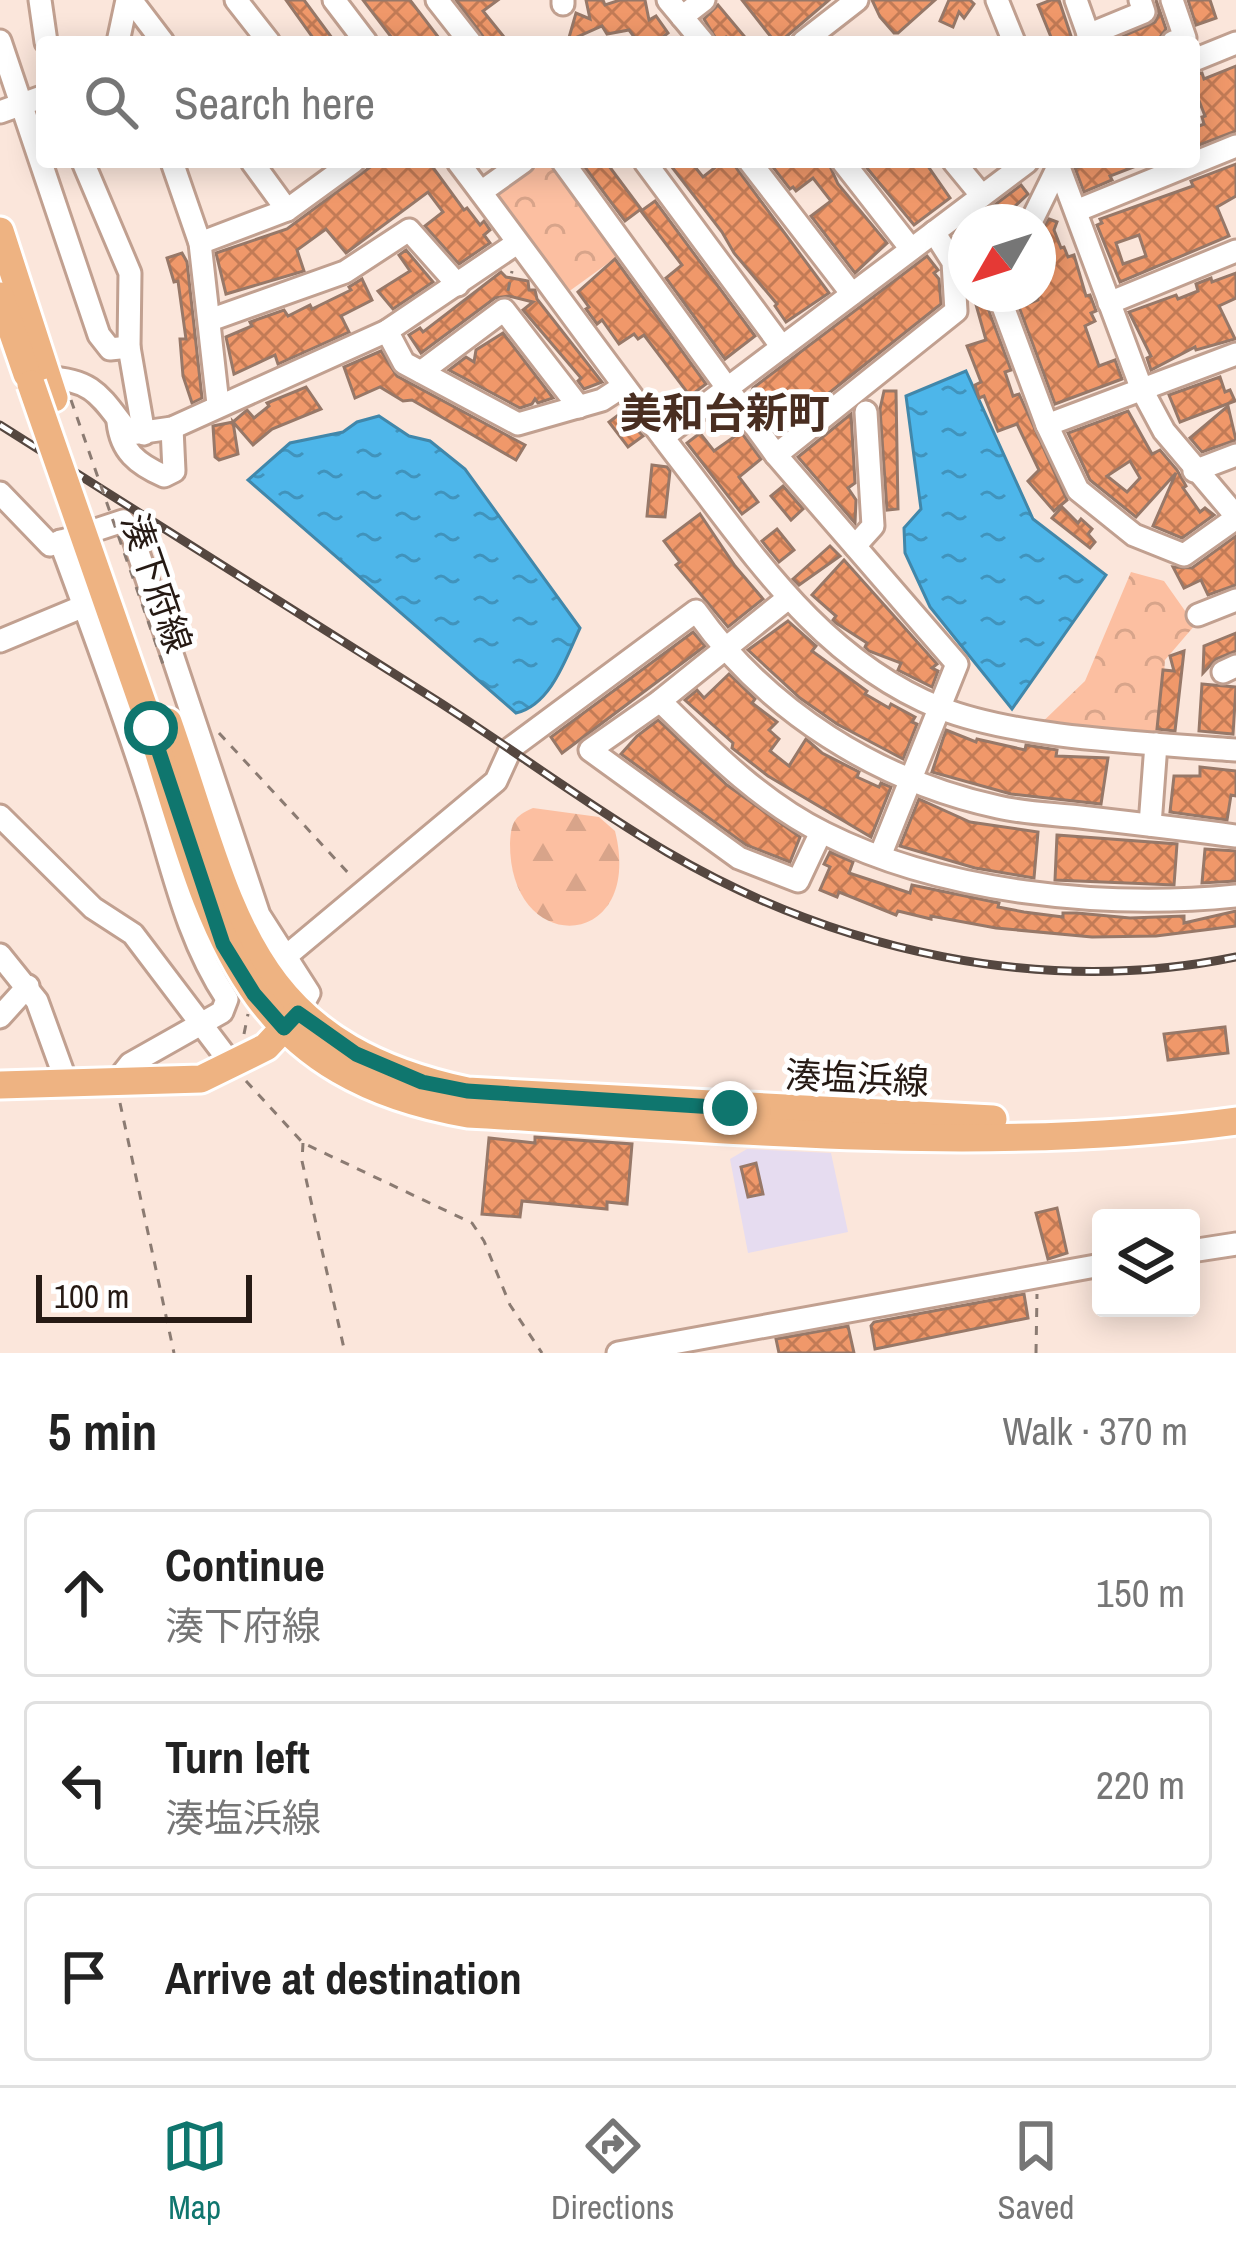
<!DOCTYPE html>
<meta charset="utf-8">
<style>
:root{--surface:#fff;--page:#f2f2f2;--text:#222;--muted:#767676;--line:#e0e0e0;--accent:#0f766e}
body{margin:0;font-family:"Archivo Narrow","Noto Sans JP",sans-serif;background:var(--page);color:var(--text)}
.controls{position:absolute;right:36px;bottom:36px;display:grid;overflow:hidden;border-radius:12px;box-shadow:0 6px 30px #0003}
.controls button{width:108px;height:108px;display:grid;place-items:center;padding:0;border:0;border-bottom:3px solid var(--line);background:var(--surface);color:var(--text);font:60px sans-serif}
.compass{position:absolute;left:948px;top:204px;width:108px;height:108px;border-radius:50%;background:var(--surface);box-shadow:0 6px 30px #0003;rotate:231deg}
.scale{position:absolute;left:36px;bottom:30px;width:216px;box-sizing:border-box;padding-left:12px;border:6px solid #261a14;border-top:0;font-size:33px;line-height:42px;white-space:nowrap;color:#261a14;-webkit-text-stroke:9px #fff;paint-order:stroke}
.stop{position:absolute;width:36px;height:36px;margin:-27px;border:9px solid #0f766e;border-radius:50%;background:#fff}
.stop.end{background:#0f766e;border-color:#fff;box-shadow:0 3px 12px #0008}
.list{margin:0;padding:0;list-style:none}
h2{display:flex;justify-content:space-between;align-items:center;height:156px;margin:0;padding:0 48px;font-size:51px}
h2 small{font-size:39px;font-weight:400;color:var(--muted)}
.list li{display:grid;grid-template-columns:78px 1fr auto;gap:36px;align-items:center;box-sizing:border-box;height:168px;margin:0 24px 24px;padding:0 24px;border:3px solid var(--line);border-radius:12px}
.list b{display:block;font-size:45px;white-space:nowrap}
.list p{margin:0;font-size:39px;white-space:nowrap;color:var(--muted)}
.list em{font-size:39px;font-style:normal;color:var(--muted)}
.icon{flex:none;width:66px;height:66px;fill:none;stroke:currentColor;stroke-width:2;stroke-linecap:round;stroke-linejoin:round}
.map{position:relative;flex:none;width:1236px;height:1353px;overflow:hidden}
.search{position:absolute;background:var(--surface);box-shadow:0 6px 30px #0003;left:36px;right:36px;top:36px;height:132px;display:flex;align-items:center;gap:30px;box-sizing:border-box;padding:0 42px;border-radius:12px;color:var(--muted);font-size:45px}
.sheet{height:732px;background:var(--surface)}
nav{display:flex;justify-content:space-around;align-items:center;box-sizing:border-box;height:168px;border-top:3px solid var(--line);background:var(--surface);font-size:33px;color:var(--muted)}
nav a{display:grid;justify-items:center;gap:6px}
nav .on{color:var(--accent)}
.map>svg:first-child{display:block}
</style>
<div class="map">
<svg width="1236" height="1353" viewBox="0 0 1236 1353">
<defs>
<pattern id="forest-firs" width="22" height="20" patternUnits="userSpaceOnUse" patternTransform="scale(3)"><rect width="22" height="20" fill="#fcbfa1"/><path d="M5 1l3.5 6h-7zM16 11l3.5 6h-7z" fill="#d8a48a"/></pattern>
<pattern id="park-crowns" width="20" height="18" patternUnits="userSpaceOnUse" patternTransform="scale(3)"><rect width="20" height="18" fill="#fcbfa1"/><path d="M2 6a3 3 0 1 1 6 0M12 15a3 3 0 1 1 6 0" fill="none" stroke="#d8a48a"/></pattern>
<pattern id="water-ripples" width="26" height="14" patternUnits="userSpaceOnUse" patternTransform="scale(3)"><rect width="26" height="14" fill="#4db6ea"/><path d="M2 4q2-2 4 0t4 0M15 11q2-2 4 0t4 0" fill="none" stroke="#4093bc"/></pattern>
<pattern id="building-cross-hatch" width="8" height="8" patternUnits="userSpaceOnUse" patternTransform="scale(3)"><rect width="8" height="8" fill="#f0986a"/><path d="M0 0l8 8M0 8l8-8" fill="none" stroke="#c27b56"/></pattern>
</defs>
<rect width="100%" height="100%" fill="#fbe6db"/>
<path fill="#e6dcf0" d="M 747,1149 L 831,1153 L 848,1232 L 748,1253 L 730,1159 Z"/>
<path fill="url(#forest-firs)" d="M 533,808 L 599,817 L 615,831 C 645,951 509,959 510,843 C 511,823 514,816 533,808 Z"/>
<g fill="url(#park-crowns)">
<path d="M 544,162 L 551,162 L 618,256 L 564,295 L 494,198 Z"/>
<path d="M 1131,572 L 1164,581 L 1195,625 L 1165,660 L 1159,746 L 1032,732 L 1085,681 Z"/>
</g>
<g fill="url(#water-ripples)" stroke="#4187aa" stroke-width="3">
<path d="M 966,371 L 1033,519 L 1106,575 L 1012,709 L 930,607 L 905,553 L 904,528 L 921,509 L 906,396 Z"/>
<path d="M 379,416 L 409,436 L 430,441 L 465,469 L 580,628 C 566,658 551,705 516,713 L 248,480 L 290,443 L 343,432 L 357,422 Z"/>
</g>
<g fill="url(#building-cross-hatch)" stroke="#977868" stroke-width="3" fill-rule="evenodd">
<path d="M 286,0 L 304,0 L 335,42 L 316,42 Z"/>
<path d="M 363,0 L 410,0 L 442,42 L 395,42 Z"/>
<path d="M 456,0 L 498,0 L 483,11 L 508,42 L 487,42 Z"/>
<path d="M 586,0 L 603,0 L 605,5 L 620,0 L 645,0 L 649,20 L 656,16 L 668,33 L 657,42 L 638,42 L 629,30 L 607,34 L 602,26 L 568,41 L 576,13 L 590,19 Z"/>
<path d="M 742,0 L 829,0 L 780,42 L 775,42 Z"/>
<path d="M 872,0 L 935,0 L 898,33 L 894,33 L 880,17 Z"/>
<path d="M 949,0 L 970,0 L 974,4 L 964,18 L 959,12 L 953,27 L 940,21 Z"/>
<path d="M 1051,0 L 1059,0 L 1073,42 L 1053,42 L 1038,5 Z"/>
<path d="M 1156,0 L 1166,29 L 1158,40 L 1110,42 L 1155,22 L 1159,14 Z"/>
<path d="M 1188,0 L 1210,0 L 1216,18 L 1196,25 Z"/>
<path d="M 718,5 L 749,42 L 730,42 L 726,37 L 718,42 L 704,19 Z"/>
<path d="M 1236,66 L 1236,131 L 1194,147 L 1194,128 L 1204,124 L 1202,117 L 1205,116 L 1194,88 L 1194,75 L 1202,73 L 1204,79 Z"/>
<path d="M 377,162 L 429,162 L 464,210 L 467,208 L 480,225 L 484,221 L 490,230 L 484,235 L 490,243 L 459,264 L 425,226 L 443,212 L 428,192 L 346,253 L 326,229 L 297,250 L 304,271 L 226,294 L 216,253 L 287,229 Z"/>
<path d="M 590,162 L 606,162 L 641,209 L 625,221 L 584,166 Z"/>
<path d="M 668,162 L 691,162 L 703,177 L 722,162 L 732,162 L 829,293 L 786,322 L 775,306 L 777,304 L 734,253 L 722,232 Z"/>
<path d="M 769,162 L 828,162 L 838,184 L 887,243 L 855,273 L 811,216 L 831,201 L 813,178 L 796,191 L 793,187 L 790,189 Z"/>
<path d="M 862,162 L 925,162 L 950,198 L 914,225 Z"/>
<path d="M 1101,162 L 1143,162 L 1144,163 L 1110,176 L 1112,180 L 1084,192 L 1075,168 Z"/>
<path d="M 1236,164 L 1236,196 L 1217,207 L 1229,236 L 1120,282 L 1097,225 L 1102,223 L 1100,219 L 1193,186 L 1191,181 ZM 1139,235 L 1146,256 L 1123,264 L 1116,243 Z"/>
<path d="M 1021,185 L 1028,194 L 1012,209 L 1016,222 L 972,222 Z"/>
<path d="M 655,201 L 755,336 L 725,359 L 666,278 L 682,265 L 641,211 Z"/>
<path d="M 1049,219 L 1057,222 L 1054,230 L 1061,248 L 1064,247 L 1068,257 L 1074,255 L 1086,296 L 1090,295 L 1096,311 L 1091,313 L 1095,321 L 1085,326 L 1099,366 L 1115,360 L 1122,379 L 1055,404 L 1019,307 L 1038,300 L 1038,235 Z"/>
<path d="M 406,250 L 433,282 L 393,309 L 378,291 L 410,271 L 399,255 Z"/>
<path d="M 182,253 L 187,262 L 202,398 L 192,403 L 183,376 L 180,339 L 186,339 L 178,281 L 174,282 L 167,258 Z"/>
<path d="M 927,256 L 938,270 L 934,273 L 939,279 L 941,304 L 780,432 L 751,394 L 753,388 Z"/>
<path d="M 615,259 L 706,384 L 690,396 L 644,335 L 638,339 L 634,334 L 619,344 L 602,320 L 597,324 L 586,309 L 589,307 L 578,292 Z"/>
<path d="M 501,272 L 506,277 L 528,281 L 529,290 L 535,290 L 537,299 L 602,382 L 584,389 L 578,381 L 581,378 L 523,310 L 533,302 L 509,296 L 495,298 L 421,353 L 409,335 L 420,328 L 423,332 Z"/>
<path d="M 1236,273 L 1236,298 L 1219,306 L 1235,339 L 1196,350 L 1195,347 L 1151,370 L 1147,358 L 1151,356 L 1129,312 L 1176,295 L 1178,299 L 1198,291 L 1196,284 L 1211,278 L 1212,282 Z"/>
<path d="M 362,279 L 372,300 L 341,316 L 349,332 L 278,364 L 275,355 L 234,374 L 226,337 L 252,326 L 250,322 L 284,310 L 288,316 L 310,305 L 312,309 L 351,290 L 349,287 Z"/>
<path d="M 973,294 L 987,294 L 987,306 L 1011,370 L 1005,372 L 1013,396 L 1019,394 L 1067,500 L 1054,511 L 1028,481 L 1039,470 L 1017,424 L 998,431 L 984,396 L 979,398 L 975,385 L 981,382 L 967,346 L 986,340 Z"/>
<path d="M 503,333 L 553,398 L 538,403 L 535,399 L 532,404 L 520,408 L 449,370 L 466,357 L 474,362 L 476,350 Z"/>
<path d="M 381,351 L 397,376 L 525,445 L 516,460 L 412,400 L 403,401 L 380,387 L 355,398 L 344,367 Z"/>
<path d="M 1220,377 L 1225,392 L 1230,390 L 1235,401 L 1180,422 L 1169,395 Z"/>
<path d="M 306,387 L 321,409 L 272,429 L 253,445 L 233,422 L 238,454 L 219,460 L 215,457 L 213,426 L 233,422 L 247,410 L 254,418 L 269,406 L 267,403 Z"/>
<path d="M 884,391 L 896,391 L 898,509 L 887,510 L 880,409 Z"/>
<path d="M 1228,406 L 1236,440 L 1202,452 L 1190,438 Z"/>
<path d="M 1128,411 L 1152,454 L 1160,450 L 1177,470 L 1186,486 L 1183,488 L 1200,512 L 1205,508 L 1214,515 L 1182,538 L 1153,526 L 1176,473 L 1136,517 L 1090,480 L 1068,433 ZM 1130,461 L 1140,478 L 1127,492 L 1107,476 Z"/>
<path d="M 621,413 L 643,436 L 628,447 L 609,422 Z"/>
<path d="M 851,414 L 855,483 L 848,488 L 856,500 L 855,523 L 798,457 Z"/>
<path d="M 741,432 L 761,459 L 739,477 L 758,502 L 742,514 L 687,443 L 700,433 L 714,451 Z"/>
<path d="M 652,465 L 667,467 L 670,471 L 665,517 L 647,516 Z"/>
<path d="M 783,486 L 803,509 L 791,520 L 771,496 Z"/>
<path d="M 1062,507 L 1078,523 L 1081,519 L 1092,529 L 1088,534 L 1095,542 L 1090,548 L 1052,518 Z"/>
<path d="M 700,514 L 735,566 L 763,599 L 728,627 L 676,565 L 680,562 L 664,541 Z"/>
<path d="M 777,529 L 794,550 L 779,562 L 762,541 Z"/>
<path d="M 1236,536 L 1236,585 L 1208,595 L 1201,580 L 1184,588 L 1173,567 L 1192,568 Z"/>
<path d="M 830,546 L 840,556 L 799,585 L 793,579 Z"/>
<path d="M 844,560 L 937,664 L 932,668 L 938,671 L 932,687 L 898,670 L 901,663 L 869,651 L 865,647 L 867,643 L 836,623 L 833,620 L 836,616 L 812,595 Z"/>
<path d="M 788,621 L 816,646 L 812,651 L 867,691 L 865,694 L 889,708 L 891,704 L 915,717 L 912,722 L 917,724 L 903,759 L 837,724 L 800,698 L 748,650 Z"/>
<path d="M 693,632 L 705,646 L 562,753 L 551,737 Z"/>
<path d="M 1236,633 L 1236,651 L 1216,659 L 1203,673 L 1204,646 Z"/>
<path d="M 1184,651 L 1175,731 L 1157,729 L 1163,670 L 1174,671 L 1170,656 Z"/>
<path d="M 729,674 L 755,699 L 752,703 L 777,722 L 769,730 L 779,739 L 770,751 L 789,766 L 806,739 L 822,753 L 859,772 L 857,777 L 879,787 L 881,783 L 891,787 L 871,837 L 768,776 L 732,748 L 733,743 L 685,700 L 697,690 L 704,698 Z"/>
<path d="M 1202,684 L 1236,687 L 1233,734 L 1199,731 Z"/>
<path d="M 658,720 L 727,785 L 800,837 L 790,862 L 746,845 L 621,754 L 637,736 Z"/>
<path d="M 946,730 L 976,742 L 977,739 L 1025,750 L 1026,745 L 1057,750 L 1056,756 L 1108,758 L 1101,804 L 1011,794 L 932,772 Z"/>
<path d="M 1200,767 L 1236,771 L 1236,796 L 1231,795 L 1227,820 L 1170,812 L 1174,776 L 1200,776 Z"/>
<path d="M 919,799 L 970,822 L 1038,832 L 1034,878 L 975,868 L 900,846 Z"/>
<path d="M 1057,835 L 1177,844 L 1174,885 L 1055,880 Z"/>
<path d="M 1205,849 L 1236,851 L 1236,881 L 1202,883 Z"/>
<path d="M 830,852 L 853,862 L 849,873 L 910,893 L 912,885 L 999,903 L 998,907 L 1024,912 L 1063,917 L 1063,913 L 1077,913 L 1130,918 L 1184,916 L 1184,923 L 1236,911 L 1236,926 L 1156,936 L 1092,937 L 996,928 L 931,916 L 931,919 L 898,911 L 896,915 L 839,892 L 837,897 L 820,890 L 830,867 L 824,864 Z"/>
<path d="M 1225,1027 L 1228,1053 L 1168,1060 L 1164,1034 Z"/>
<path d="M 535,1137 L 632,1144 L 627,1204 L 607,1202 L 607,1209 L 522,1201 L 520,1217 L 482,1214 L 489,1138 L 535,1143 Z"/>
<path d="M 756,1163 L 763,1194 L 748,1197 L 741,1167 Z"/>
<path d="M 1057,1208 L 1067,1253 L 1048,1259 L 1036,1213 Z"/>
<path d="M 1024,1294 L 1028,1318 L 875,1349 L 871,1326 L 874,1322 Z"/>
<path d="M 848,1326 L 854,1353 L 779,1353 L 776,1339 Z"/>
</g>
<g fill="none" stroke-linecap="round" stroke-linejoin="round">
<defs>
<g id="minor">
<path d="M 40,0 L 46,42"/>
<path d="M 131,0 L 163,42"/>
<path d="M 236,0 L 269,42"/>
<path d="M 334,0 L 366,42"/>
<path d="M 437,0 L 470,42"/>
<path d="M 668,0 L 703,42"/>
<path d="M 997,0 L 1014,42"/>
<path d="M 1076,0 L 1091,42"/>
<path d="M 1172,0 L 1185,38 L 1173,42"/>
<path d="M 563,4 L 563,0"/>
<path d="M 682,17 L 704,0"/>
<path d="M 1088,35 L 1144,12 L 1140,0"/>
<path d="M 0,41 L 99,335 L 110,349 L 129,347"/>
<path d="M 118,42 L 127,0"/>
<path d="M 803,42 L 857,0"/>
<path d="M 1194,60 L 1236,43"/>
<path d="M 0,112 L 42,97"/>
<path d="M 83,162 L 130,273 L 129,347 L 144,434"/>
<path d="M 172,162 L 200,243 L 218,404"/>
<path d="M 252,162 L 287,210"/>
<path d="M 458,162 C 533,261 605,362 681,461 C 755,557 822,660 940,708 C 1019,739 1149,743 1236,750"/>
<path d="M 563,162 L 776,455 L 957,664 L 880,856"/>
<path d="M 645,162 L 782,347"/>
<path d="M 750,162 L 852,294"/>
<path d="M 843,162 L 911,249"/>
<path d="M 954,162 L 982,196"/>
<path d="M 1057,162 L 1142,390 L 1164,431 L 1236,516"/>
<path d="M 481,192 L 523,162"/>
<path d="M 1076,211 L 1236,146"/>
<path d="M 1031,222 L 1059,165"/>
<path d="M 200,243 L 287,210 L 353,162"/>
<path d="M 1003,294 L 1001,301 L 1047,425 L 1078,490 L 1134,535 L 1184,555 L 1236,518"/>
<path d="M 1109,303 L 1236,251"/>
<path d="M 210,320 L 345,272 L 409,230 L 458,285"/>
<path d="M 387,331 L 404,363 L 518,424 L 602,400 L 622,387"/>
<path d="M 421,372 L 504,310 L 579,407"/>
<path d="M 47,378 C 96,379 102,400 130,434 L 172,428 L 387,331 L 517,243"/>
<path d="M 118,422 C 121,451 137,464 164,476 L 174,471 L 172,428"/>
<path d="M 1047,425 L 1236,354"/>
<path d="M 663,437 L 1027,162"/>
<path d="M 776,455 L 956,311 L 953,262 L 934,232"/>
<path d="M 1194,471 L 1236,455"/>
<path d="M 0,493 L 50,545 L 123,521 L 131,531 L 259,915 L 309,993 L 298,1013"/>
<path d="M 60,541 C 91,625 122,708 149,793 C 172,864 185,936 227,999 L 222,1012 L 130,1064 L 115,1083"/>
<path d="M 855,546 L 873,526 L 866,412"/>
<path d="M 787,599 L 660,701 L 590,750 L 739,858 L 798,881 L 821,832"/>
<path d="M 1198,615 L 1236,600"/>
<path d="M 0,641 L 84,606"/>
<path d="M 1223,672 L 1236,666"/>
<path d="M 660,701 C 709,749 761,802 824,833 C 943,893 1105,909 1236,896"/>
<path d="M 0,816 L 93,908 L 133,934 L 233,1066"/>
<path d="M 1150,825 L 1156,744"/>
<path d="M 0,955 L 37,1001 L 66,1081"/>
<path d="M 284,958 L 496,781 L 511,748 L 696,611 C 767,711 878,781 998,807 C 1024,813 1053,814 1080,817 C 1132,823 1184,829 1236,836"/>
<path d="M 0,1017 L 28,986"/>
<path d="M 1191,1251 L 1236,1244"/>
<path d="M 618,1353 L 1101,1265"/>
</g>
<g id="major">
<path d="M 0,231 L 54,398"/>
<path d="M 0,296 L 27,374"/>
<path d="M 168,722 C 234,910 244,1043 467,1091 L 993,1119"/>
<path d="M 151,728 C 212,920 236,1074 468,1114 C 723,1128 981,1156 1236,1121"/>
<path d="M 0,1085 L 201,1079 L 266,1047 L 295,1016"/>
</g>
</defs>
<use href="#minor" stroke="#c1a090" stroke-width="27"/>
<use href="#major" stroke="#fff" stroke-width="33"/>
<g stroke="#8b7b72" stroke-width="3" stroke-dasharray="9 9" stroke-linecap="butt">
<path d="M 508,291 L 512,271"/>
<path d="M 219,733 L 351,876"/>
<path d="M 244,1034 L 248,1014"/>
<path d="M 246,1081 L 303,1143 L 472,1223 L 484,1241 L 510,1305 L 542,1353"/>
<path d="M 120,1103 L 174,1353"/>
<path d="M 303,1143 L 302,1161 L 345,1353"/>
<path d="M 1036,1353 L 1037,1294"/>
</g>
<use href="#minor" stroke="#fff" stroke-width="21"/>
<use href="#major" stroke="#eeb382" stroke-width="27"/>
<defs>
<path id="rail" d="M 0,425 C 146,517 292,610 439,702 C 515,751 589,806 667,852 C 836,951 1043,997 1236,957"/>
</defs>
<use href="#rail" stroke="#554740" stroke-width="9"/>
<use href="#rail" stroke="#fff" stroke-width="4.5" stroke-dasharray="14" stroke-linecap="butt"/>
<defs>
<path id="major-bridge" d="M 31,384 L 151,728"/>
</defs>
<use href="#major-bridge" stroke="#fff" stroke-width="33" stroke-linecap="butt"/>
<path stroke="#8b7b72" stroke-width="3" stroke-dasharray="9 9" stroke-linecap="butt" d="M 71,400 L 164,667"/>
<use href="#major-bridge" stroke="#eeb382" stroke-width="27"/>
</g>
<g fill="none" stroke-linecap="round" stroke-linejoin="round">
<path stroke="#0f766e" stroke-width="15" d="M 151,728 L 223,944 L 254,994 L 284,1028 L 298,1013 L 356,1054 L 422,1082 L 467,1091 L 730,1108"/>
</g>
<g text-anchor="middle" stroke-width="10" stroke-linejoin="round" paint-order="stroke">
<g font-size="36" fill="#261a14" stroke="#fff">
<text transform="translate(157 583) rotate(71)" y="13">湊下府線</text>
<text transform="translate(857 1078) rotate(3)" y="13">湊塩浜線</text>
</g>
<g font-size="42" font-weight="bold" fill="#492e21" stroke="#fff">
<text x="725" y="428">美和台新町</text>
</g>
</g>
</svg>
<div class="controls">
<button><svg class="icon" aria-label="layers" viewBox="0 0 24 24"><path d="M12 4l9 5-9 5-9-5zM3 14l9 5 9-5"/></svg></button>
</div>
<svg class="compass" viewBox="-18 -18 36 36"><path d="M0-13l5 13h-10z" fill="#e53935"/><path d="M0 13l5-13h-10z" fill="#767676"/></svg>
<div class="scale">100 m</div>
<div class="stop" style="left:151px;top:728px"></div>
<div class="stop end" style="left:730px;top:1108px"></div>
<div class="search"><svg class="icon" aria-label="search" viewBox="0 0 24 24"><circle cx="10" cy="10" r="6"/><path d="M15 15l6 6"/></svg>Search here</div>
</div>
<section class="sheet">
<h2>5 min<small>Walk · 370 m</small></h2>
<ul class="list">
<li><svg class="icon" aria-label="ahead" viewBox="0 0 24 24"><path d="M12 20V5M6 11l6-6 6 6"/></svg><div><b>Continue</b><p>湊下府線</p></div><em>150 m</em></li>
<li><svg class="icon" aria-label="left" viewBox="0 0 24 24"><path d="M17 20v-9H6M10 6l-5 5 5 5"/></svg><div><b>Turn left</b><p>湊塩浜線</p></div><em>220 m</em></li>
<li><svg class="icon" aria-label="arrive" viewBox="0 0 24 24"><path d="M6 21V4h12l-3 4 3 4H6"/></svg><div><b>Arrive at destination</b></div></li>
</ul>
</section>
<nav>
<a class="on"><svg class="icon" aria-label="map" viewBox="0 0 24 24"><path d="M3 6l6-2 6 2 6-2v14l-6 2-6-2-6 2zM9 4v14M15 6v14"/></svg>Map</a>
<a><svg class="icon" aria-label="directions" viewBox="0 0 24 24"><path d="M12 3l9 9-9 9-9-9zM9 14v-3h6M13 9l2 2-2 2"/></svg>Directions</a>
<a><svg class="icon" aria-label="saved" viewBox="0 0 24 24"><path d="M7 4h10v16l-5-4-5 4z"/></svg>Saved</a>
</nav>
